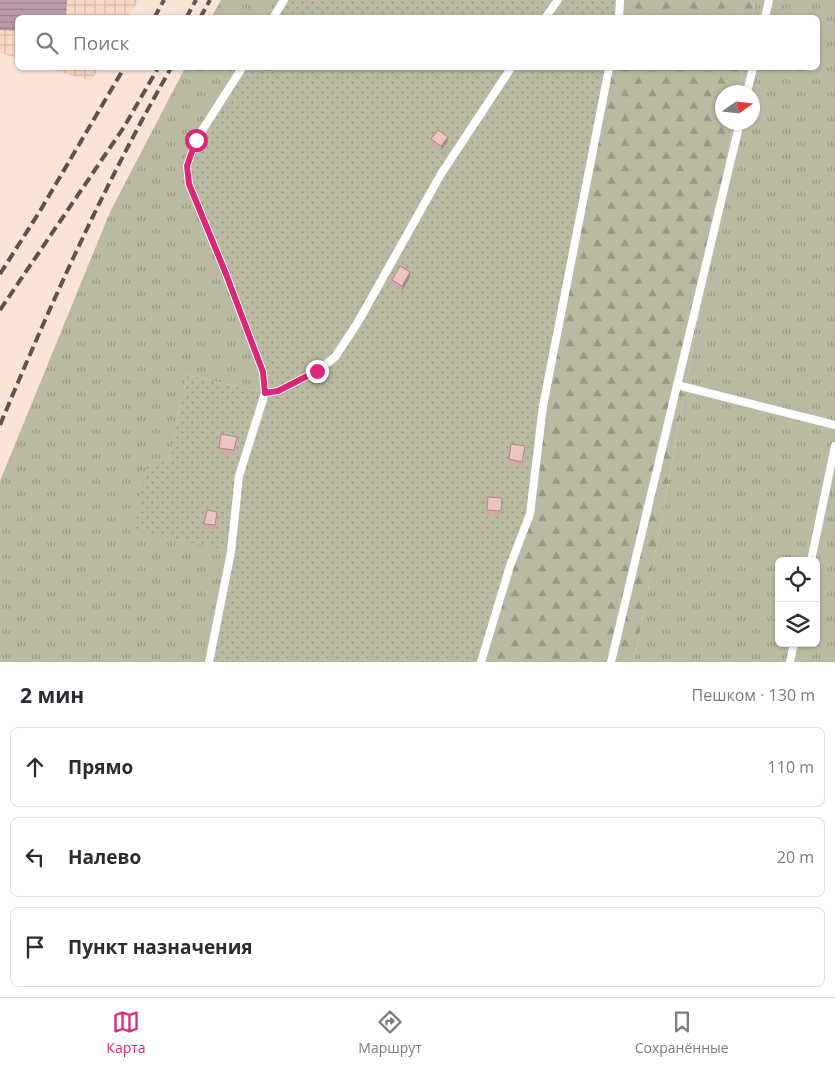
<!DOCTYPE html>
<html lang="ru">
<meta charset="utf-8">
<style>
:root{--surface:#fff;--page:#f7f7f7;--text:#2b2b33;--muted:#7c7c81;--line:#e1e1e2;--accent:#db2777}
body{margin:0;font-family:"Open Sans",sans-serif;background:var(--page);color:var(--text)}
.controls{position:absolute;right:15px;bottom:15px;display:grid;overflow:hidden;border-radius:8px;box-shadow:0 1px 4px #0004}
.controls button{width:45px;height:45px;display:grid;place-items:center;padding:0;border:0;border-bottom:1px solid var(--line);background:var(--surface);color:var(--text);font:25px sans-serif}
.compass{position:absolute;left:715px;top:85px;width:45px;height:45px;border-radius:50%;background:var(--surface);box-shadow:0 1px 4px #0004;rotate:76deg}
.stop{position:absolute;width:15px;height:15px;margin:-11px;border:4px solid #db2777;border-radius:50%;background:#fff}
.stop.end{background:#db2777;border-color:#fff;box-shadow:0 1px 5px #0008}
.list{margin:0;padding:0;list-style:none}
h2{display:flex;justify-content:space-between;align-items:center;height:65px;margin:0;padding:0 20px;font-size:21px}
h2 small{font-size:16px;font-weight:400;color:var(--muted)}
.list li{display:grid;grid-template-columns:32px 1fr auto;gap:15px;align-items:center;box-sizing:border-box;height:80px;margin:0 10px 10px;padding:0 10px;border:1px solid var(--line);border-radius:8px}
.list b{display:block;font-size:19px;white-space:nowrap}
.list em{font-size:16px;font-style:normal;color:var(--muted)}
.icon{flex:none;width:28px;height:28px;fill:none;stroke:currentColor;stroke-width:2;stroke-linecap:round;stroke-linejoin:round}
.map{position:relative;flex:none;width:835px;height:662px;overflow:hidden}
.search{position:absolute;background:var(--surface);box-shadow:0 1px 4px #0004;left:15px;right:15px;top:15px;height:55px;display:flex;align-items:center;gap:12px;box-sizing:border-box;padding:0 18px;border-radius:8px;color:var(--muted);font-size:19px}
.sheet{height:335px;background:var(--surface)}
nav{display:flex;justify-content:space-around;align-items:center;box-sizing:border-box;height:70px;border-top:1px solid var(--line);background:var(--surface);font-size:14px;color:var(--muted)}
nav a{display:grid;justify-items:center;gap:2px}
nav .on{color:var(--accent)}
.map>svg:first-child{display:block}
</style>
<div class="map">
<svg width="835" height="662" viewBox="0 0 835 662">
<defs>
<pattern id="industrial-grid" width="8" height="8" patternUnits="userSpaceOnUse" patternTransform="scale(1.25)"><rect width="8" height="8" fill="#fbd7c5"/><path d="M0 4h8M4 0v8" fill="none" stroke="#d8b9a9"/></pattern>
<pattern id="grass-tufts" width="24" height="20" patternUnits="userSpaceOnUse" patternTransform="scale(1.25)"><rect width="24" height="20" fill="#babaa2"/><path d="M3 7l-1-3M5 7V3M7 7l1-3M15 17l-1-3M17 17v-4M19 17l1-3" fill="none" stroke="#989884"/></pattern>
<pattern id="forest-firs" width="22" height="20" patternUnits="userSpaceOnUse" patternTransform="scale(1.25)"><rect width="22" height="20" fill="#babaa2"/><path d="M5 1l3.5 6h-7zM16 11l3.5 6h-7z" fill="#989884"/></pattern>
<pattern id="garden-dots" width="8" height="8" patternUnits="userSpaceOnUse" patternTransform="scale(1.25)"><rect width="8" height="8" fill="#babaa2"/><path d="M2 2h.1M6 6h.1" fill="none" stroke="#989884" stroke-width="1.8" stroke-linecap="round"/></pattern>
<pattern id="water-rules" width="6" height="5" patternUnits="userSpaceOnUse" patternTransform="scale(1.25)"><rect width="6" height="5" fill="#bb9ba9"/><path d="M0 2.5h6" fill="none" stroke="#997f89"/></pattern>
</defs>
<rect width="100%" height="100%" fill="#fae4d8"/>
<g fill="url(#industrial-grid)">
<path d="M 0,0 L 139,0 L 128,17 L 18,18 L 17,58 L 0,53 Z"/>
<path d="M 47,68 L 99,68 L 91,81 Z"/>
</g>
<g fill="url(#grass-tufts)" fill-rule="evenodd">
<path d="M 221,0 L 284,0 L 273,17 L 211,18 Z"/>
<path d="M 755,0 L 835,0 L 835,662 L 634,662 L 659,533 L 733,123 L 752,122 L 752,92 L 739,92 L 743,68 L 818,68 L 818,18 L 752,17 ZM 779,561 L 816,561 L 816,643 L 779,643 Z"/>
<path d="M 185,68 L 242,68 L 265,393 L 187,375 L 169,461 L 134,528 L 231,552 L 209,662 L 0,662 L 0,481 L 110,212 Z"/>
</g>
<g fill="url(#forest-firs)">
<path d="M 620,0 L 755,0 L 752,17 L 619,18 Z"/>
<path d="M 609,68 L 743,68 L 739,92 L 722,92 L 722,122 L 733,123 L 659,533 L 634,662 L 481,662 L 538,455 Z"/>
</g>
<g fill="url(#garden-dots)">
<path d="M 284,0 L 620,0 L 619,17 L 273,18 Z"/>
<path d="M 242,68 L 609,68 L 543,406 L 530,514 L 481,662 L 209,662 L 230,552 L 134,529 L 146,467 L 169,460 L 187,375 L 265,393 L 263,372 L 197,205 L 187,166 L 196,140 Z"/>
</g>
<path fill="url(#water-rules)" d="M 0,0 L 67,0 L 66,17 L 18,18 L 17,31 L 0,30 Z"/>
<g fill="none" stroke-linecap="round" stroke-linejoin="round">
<g stroke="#fff" stroke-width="8">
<path d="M 273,18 L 284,0"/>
<path d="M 545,18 L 558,0"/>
<path d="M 619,18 L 620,0"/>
<path d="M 765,18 L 769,0"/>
<path d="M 747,92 L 753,68"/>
<path d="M 677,385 L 835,425"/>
<path d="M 265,393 L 278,391 L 317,371 L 335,357 L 358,322 L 441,174 L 511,68"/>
<path d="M 811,561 L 835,446"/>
<path d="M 209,662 L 231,552 L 239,476 L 265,393 L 263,372 L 226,274 L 189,184 L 187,166 L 196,140 L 242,68"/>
<path d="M 481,662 L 510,566 L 530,514 L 543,406 L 609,68"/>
<path d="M 611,662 L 740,122"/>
<path d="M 790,662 L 794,643"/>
</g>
<g stroke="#625249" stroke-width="4" stroke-dasharray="10 5" stroke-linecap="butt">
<path d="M 154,18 L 164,0"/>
<path d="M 186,18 L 196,0"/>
<path d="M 200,18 L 210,0"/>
<path d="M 0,274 L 40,211 L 124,68"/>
<path d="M 0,310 L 124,127 L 158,68"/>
<path d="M 0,425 C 51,303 105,183 171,68"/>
</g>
</g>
<g fill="#cda9a8">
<path d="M 302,0 L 309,0 L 307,3 Z"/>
<path d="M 261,68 L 268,68 L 266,71 Z"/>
<path d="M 431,139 L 448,141 L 441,151 L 431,144 Z"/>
<path d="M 410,277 L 402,291 L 392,285 L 392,280 Z"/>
<path d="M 237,441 L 234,455 L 219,452 L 219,448 Z"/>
<path d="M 525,451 L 522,466 L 509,464 L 509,459 Z"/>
<path d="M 502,498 L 501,516 L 487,515 L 487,510 Z"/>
<path d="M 217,516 L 215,530 L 204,528 L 204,524 Z"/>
</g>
<g fill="#a78988">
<path d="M 448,137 L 448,141 L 441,151 L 441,146 Z"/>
<path d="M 410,272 L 410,277 L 402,291 L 402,286 Z"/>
</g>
<g fill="#eec4c3" stroke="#a78988">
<path d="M 438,130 L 448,137 L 441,146 L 431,139 Z"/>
<path d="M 400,266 L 410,272 L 402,286 L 392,280 Z"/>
<path d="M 221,434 L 237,437 L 234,450 L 219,448 Z"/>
<path d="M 511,444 L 525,446 L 522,462 L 509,459 Z"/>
<path d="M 488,497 L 502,498 L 501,511 L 487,510 Z"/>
<path d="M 207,510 L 217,512 L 215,525 L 204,524 Z"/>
</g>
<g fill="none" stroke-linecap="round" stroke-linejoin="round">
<path stroke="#db2777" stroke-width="6" d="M 196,140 L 187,166 L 189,184 L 226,274 L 263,372 L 265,393 L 278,391 L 317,371"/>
</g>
</svg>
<div class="controls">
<button><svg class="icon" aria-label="locate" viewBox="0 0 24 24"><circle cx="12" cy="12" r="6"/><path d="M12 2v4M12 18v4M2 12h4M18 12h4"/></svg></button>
<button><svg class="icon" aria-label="layers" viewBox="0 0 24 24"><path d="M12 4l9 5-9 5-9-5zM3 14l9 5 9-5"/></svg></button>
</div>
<svg class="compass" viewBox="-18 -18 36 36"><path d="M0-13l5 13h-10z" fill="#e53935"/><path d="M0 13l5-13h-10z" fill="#7c7c81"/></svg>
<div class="stop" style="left:196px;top:140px"></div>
<div class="stop end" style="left:317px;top:371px"></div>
<div class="search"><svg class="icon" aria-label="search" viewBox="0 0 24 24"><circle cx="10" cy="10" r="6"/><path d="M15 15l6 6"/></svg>Поиск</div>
</div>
<section class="sheet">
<h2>2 мин<small>Пешком · 130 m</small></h2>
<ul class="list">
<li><svg class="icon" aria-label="ahead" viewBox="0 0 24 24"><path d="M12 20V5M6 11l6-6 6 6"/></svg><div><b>Прямо</b></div><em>110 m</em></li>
<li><svg class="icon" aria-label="left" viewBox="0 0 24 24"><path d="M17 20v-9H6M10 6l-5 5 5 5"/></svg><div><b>Налево</b></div><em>20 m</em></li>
<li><svg class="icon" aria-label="arrive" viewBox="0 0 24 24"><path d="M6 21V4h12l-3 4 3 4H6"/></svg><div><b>Пункт назначения</b></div></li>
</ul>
</section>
<nav>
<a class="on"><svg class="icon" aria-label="map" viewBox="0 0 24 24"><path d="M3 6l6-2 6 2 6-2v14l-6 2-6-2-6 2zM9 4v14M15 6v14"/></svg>Карта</a>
<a><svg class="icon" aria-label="directions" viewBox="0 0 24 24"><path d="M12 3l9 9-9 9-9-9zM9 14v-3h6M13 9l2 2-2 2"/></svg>Маршрут</a>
<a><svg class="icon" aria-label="saved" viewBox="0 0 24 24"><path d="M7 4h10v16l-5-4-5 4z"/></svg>Сохранённые</a>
</nav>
